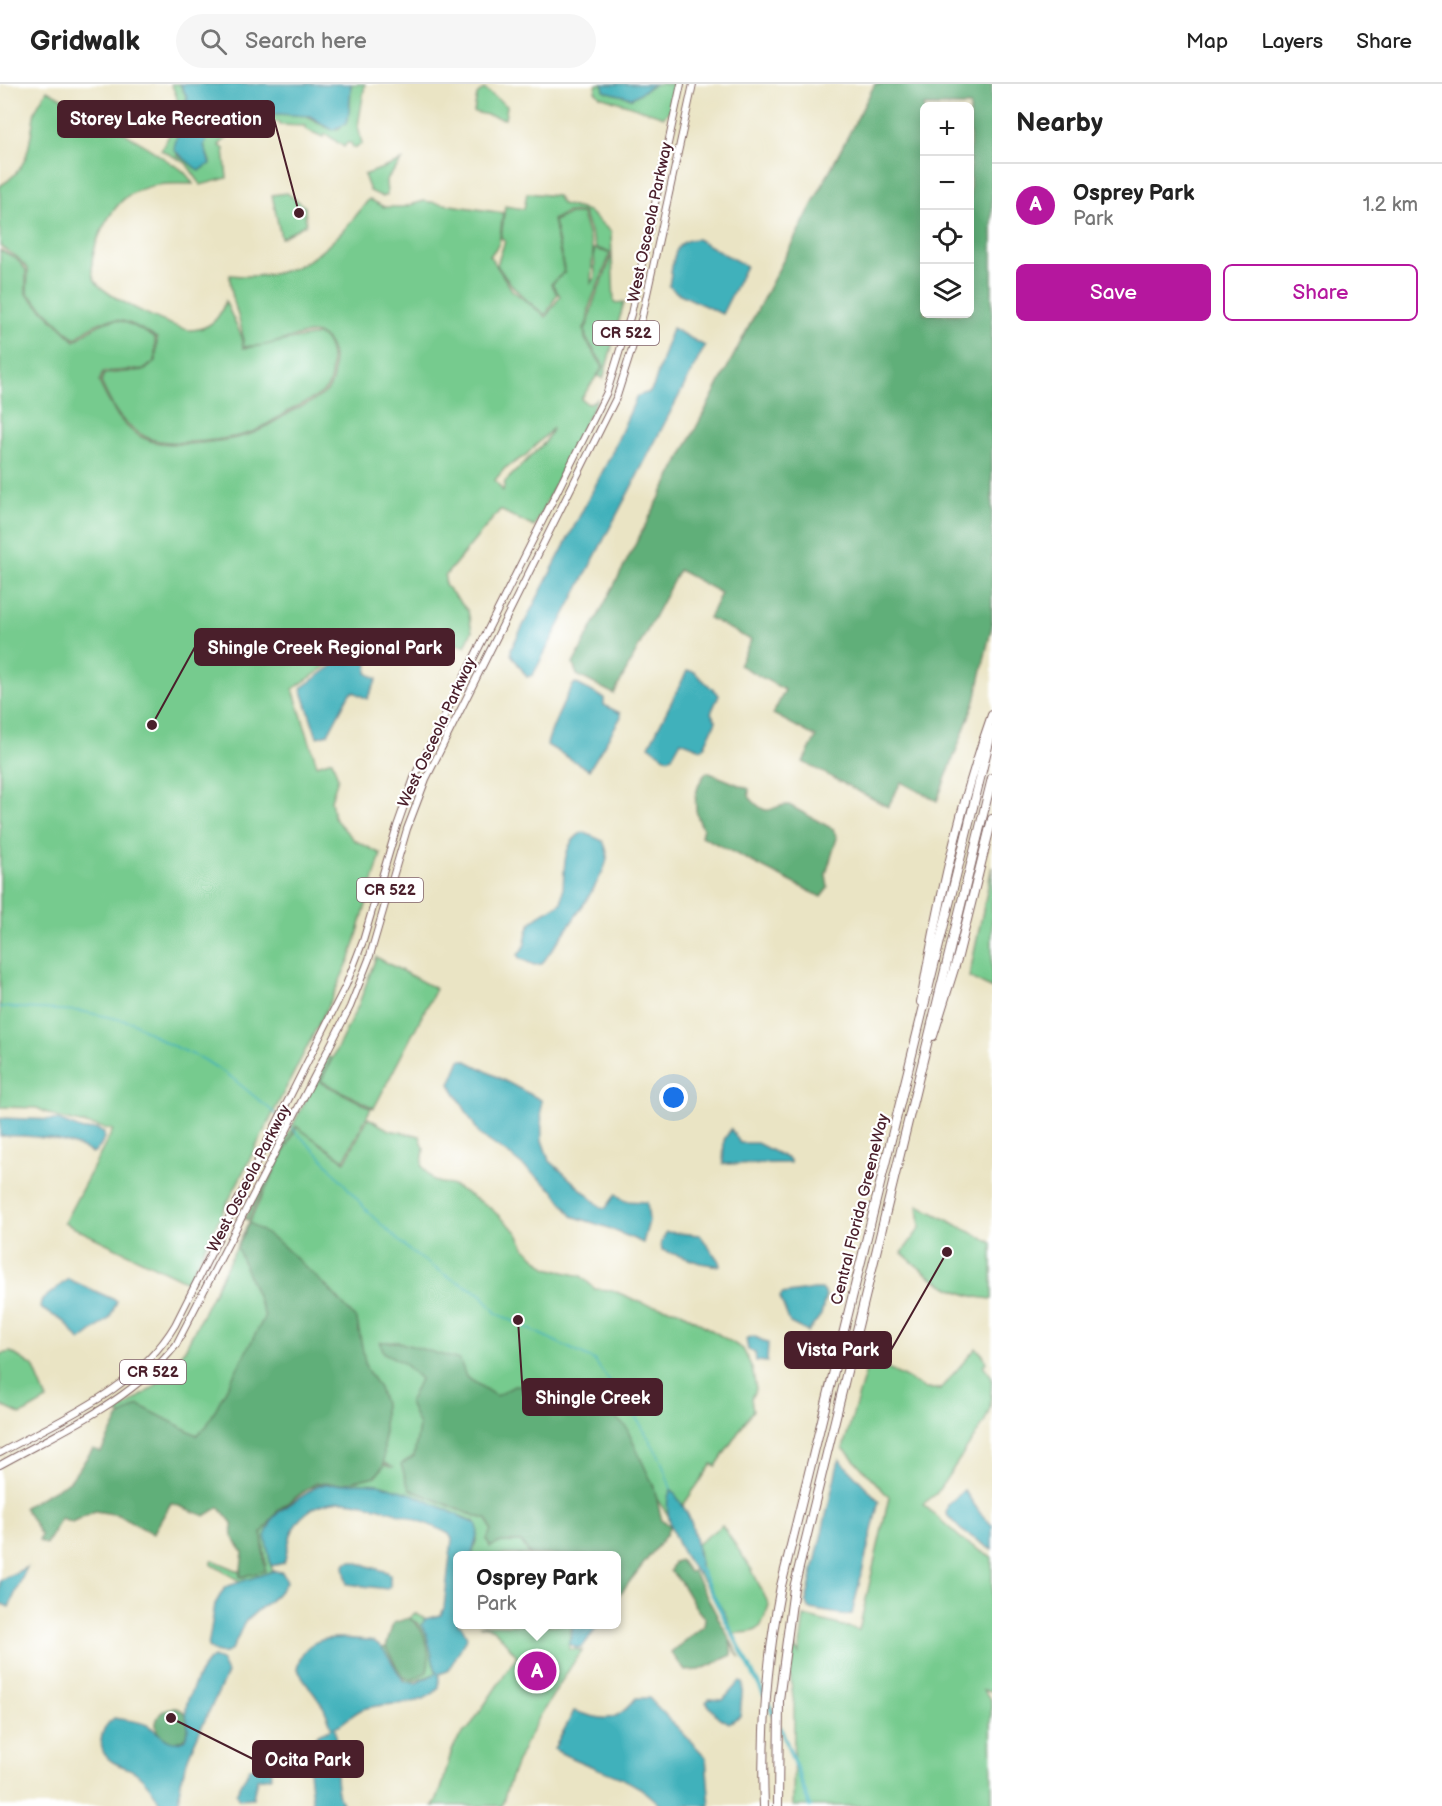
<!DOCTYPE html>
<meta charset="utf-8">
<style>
:root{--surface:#fff;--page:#f6f6f6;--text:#222;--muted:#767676;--line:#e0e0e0;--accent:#b5179e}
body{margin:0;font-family:"Balsamiq Sans",sans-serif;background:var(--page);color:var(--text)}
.controls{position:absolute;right:18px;top:18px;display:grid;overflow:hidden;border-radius:9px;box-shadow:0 3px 15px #0003}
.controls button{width:54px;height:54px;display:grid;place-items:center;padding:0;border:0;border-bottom:2px solid var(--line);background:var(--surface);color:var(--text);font:30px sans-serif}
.you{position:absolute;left:674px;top:1014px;width:21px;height:21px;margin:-15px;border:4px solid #fff;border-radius:50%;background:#1a73e8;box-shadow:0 0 0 9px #1a73e833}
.badge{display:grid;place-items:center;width:39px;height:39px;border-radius:50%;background:var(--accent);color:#fff;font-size:20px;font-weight:700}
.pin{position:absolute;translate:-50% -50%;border:3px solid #fff;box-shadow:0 2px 6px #0006}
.popup{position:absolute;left:453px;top:1467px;width:168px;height:78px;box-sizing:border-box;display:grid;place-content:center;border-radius:9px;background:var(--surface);filter:drop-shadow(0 2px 4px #0005);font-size:20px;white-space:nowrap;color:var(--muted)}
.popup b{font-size:22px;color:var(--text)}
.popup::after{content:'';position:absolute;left:50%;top:100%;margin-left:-12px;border:12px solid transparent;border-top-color:var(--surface)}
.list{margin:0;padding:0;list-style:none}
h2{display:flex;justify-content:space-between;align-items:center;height:78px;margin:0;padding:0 24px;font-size:26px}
h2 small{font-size:20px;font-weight:400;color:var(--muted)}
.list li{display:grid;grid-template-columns:39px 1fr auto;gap:18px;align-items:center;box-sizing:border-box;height:84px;padding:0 24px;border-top:2px solid var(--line)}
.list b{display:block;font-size:22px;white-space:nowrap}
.list p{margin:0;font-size:20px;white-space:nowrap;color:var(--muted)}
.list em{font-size:20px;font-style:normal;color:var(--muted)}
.actions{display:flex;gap:12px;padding:18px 24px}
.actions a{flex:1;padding:14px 0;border:2px solid var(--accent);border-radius:9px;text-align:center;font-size:21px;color:var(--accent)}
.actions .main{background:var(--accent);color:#fff}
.icon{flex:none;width:33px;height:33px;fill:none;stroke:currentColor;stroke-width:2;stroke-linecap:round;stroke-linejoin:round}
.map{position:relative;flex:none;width:992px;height:1722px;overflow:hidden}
header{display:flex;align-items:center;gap:36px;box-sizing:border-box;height:84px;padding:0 30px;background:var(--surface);border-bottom:2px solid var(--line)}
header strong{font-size:28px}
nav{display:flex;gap:33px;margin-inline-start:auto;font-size:21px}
.search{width:420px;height:54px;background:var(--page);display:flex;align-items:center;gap:15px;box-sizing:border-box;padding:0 21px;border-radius:33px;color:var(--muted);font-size:22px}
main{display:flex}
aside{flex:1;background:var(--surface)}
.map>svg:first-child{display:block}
</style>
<header>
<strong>Gridwalk</strong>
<div class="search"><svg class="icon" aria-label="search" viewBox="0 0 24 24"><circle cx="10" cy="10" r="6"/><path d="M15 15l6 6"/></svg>Search here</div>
<nav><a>Map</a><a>Layers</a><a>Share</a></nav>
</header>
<main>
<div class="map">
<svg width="992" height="1722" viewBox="0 0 992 1722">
<rect width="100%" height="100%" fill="#fff"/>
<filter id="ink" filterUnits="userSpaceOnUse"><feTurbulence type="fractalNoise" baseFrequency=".0167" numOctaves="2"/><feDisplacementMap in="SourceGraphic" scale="12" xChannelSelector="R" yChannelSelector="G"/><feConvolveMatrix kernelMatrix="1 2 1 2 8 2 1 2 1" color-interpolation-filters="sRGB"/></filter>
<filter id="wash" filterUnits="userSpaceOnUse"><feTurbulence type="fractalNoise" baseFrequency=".008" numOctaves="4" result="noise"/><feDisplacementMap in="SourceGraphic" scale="24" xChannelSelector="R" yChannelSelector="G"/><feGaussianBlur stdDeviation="1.35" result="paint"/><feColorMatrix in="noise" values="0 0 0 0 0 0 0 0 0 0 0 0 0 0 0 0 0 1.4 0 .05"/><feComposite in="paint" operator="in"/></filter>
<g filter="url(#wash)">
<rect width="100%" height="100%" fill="#eae4c4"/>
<g fill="#76cb8e" stroke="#60755c" stroke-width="1.5" fill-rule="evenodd">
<path d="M 171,0 L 180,0 L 186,12 L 187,34 L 176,55 L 177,71 L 195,81 L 198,85 L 210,78 L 204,61 L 209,51 L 238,42 L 245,35 L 260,29 L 304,30 L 326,43 L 338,45 C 352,35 350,17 351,0 L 365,0 L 358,42 L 362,60 L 353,64 L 351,59 L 347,59 L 344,63 L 326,50 L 323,53 L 305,45 L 305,42 L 280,41 L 279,38 L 271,38 L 271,43 L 261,46 L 260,41 L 252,42 L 252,46 L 232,49 L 219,61 L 224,65 L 227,94 L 201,101 L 186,79 L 161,66 C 174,42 186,26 171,0 Z"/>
<path d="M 597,0 L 603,0 L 605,7 L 632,14 L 655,0 L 677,0 L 671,25 L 664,33 L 600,12 L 595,7 Z"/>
<path d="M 484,5 L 507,22 L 505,35 L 474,28 L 477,11 Z"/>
<path d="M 47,6 C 88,28 128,49 162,73 C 177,84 182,82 193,100 C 170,99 151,99 131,110 C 110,121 81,176 96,198 C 106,213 170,242 189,246 C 208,246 220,236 225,217 L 242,253 L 243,264 C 256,263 315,250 319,251 C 334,257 335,295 326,305 C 317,315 305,318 294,324 C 282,331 271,338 259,345 C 239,356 166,364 146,353 C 120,340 113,324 101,298 L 104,290 L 145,286 L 156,277 L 157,254 C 120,233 110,226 75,255 L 27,209 L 28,185 L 17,173 L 0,162 L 0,102 C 30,84 29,62 34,32 C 35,23 43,14 47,6 Z"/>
<path d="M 402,77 L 386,96 L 387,111 L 383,113 L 370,107 L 364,91 Z"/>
<path d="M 287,109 L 305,123 L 306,140 L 281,154 L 272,111 Z"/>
<path d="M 527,109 L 557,112 L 562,120 L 588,127 L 611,148 L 614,219 L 624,218 L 603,295 L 598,292 L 604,282 L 586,254 L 585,245 C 591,237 589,232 592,223 C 597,205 607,189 612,169 L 596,164 L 583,128 L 567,128 L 553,136 L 564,188 L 551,200 L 557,210 L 546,231 C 525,217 510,202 497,181 L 505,157 L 501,154 L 505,122 L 524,125 Z"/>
<path d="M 369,115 L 384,123 L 403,123 L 424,117 L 503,129 L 499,160 L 490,172 L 512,206 L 546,233 L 560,212 L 552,200 L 565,188 L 554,137 L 568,130 L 582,130 L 593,166 L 591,199 L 595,193 L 594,165 L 610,169 C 605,188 596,203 590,221 C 587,230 590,237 584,244 L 585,255 L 603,283 L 581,315 L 588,320 L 597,315 L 534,443 L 500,426 L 445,492 L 445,501 L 468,527 L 472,547 L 465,562 L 405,548 L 369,554 L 293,605 L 317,681 L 332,676 L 338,694 L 331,716 L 334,734 L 354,756 L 381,770 L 351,872 L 332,914 L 187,1198 L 64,1139 L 113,1046 L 58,1034 L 37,1024 L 0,1023 L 0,166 L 16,174 L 26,186 L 26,210 L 75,257 C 113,229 115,231 155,254 L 155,277 L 144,285 L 103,288 L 99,298 C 111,323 121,345 148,356 C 170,365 240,357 260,346 C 272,339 284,332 296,325 C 307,320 318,316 327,307 C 338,295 336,255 318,250 C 307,246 279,259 265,261 C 258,262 250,262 243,263 C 245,241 229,216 230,191 C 298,199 331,165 369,115 ZM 553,344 L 545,358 L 505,398 L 503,407 L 495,396 L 505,384 L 525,372 Z"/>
<path d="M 992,783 L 992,905 L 969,893 Z"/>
<path d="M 376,873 L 436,905 L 374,1024 L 321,997 L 358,922 Z"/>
<path d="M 328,972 L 331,974 L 320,998 L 371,1024 L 344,1076 L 296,1042 L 248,1136 L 245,1135 Z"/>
<path d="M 368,1034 L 389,1046 L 420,1052 L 424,1065 L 422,1082 L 434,1097 L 454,1102 L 488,1122 L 517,1148 L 526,1165 L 547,1184 L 581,1192 L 595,1205 L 612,1206 L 644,1220 L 678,1226 L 743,1265 L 752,1284 L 756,1305 L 751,1314 L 753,1326 L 716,1382 L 712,1380 L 672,1437 L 586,1313 L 441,1418 C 456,1426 472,1431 488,1436 L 491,1446 L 502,1458 L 521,1458 L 530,1471 L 472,1471 L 477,1454 L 475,1438 C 414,1413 389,1395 320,1401 C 307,1402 291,1419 281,1426 L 271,1482 L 273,1487 L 241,1498 L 211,1480 L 213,1476 L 239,1487 L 240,1493 L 244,1493 L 266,1481 L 262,1449 L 279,1425 L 316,1399 L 376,1392 L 384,1381 L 394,1383 L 377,1376 L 194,1368 L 117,1329 L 155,1302 L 185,1265 L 297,1043 L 345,1078 Z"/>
<path d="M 918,1121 L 992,1159 L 992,1215 C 955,1213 928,1193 902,1169 L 920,1144 Z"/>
<path d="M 976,1264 L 984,1272 L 986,1279 L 983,1281 L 992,1293 L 990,1324 L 984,1339 L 936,1410 L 923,1420 L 964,1457 L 992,1474 L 992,1607 L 983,1606 L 991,1615 L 992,1722 L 793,1722 L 794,1622 L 790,1590 L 793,1561 L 799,1570 L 804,1532 L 859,1546 L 889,1413 L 843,1364 L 867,1283 C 873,1284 881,1283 887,1285 C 891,1286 924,1303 925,1305 L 940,1305 Z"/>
<path d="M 11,1268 L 33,1282 L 47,1316 L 21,1331 L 0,1321 L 0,1270 Z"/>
<path d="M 722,1441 L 752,1486 L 769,1521 C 760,1547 761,1549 733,1549 L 725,1529 L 698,1490 L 701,1486 L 697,1460 Z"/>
<path d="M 415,1529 L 425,1535 L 423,1543 C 432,1557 430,1574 437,1589 L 409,1599 L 397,1589 L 382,1564 L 386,1563 L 396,1582 L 427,1560 L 419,1540 L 409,1534 Z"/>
<path d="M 479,1541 L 571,1541 L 569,1565 L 582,1566 C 549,1616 517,1663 502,1722 L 433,1722 C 450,1697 443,1663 469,1644 L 517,1572 L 494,1545 Z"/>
</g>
<g fill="#60af79" stroke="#556752" stroke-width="1.5" fill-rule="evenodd">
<path d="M 875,0 L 992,0 L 992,541 L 975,617 L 937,717 L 901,698 L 888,723 L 803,678 L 816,653 L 773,630 L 785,606 L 739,581 L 751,556 L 709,534 L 721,509 L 679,486 L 614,610 L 577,591 L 573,580 ZM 970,22 L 970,230 L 924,230 L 924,22 Z"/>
<path d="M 707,688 L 749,705 C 748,712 749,713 754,718 C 771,735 771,720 789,721 L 833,745 L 837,754 L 826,790 L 828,804 L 821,813 L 701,752 L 703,744 C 692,728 693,702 707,688 Z"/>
<path d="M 250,1139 L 281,1160 L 332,1208 L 357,1236 L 366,1284 L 379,1304 L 384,1320 L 384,1381 L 376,1392 L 341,1400 L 316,1399 L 279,1425 L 262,1449 L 265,1487 L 240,1493 L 243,1468 L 233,1454 L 232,1439 L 219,1423 L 205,1432 L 171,1419 L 153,1450 L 119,1431 L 95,1427 L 72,1438 L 61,1434 L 46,1460 L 39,1457 L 41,1451 L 24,1423 L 70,1397 L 93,1365 L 101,1368 L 119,1333 L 139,1321 L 197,1351 L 206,1343 L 265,1232 L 237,1163 Z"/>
<path d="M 380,1258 L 398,1258 L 460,1276 L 466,1293 L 496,1312 L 516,1301 L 544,1307 L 574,1303 L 599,1319 L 626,1343 L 654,1403 L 662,1437 L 670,1441 L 666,1451 L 617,1514 L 616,1472 L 530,1471 L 521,1458 L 502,1458 L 490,1463 L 487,1455 L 491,1446 L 488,1436 C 461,1427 436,1416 409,1405 L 401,1380 L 414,1372 L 419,1342 L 409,1319 L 420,1295 L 402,1278 L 384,1269 Z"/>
<path d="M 680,1476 L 689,1488 L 693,1487 L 740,1574 L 730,1557 L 732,1571 L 700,1586 L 685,1587 L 671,1568 L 704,1542 L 705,1534 C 689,1520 688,1502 670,1487 L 674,1478 Z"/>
<path d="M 409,1534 C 426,1544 432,1569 427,1588 L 411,1596 L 402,1592 L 386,1563 L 393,1539 Z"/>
<circle cx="173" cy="1641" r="17"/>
</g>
<g fill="#41b1bb" stroke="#466873" stroke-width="1.5">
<path d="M 180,0 L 351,0 L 349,29 L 346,40 L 332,46 L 310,32 L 260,29 L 245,35 L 238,42 L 209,51 L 204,61 L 210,80 L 199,87 L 174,66 C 175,42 201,32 180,0 Z"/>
<path d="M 603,0 L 655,0 L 632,14 L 604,7 Z"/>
<path d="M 697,155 L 746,182 L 722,230 L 676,208 L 669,202 C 673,182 671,154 697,155 Z"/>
<path d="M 672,244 L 705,262 L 533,591 L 527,593 L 511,570 L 511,565 L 610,373 L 637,312 L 650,308 L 654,301 Z"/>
<path d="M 364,563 L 369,568 L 367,589 L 377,595 L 367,615 L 354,608 L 350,609 L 328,650 L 317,653 L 301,604 L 358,564 Z"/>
<path d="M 687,587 L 693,587 L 719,611 L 711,629 L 716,637 L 704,663 L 701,665 L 681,657 L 672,673 L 668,675 L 649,662 Z"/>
<path d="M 575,599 L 604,614 L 604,621 L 620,629 L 621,633 L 589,686 L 547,661 C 548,653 569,604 575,599 Z"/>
<path d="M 583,748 L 603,757 C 606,763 608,769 607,775 C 603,798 557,858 542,880 L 534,881 L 519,874 L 518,871 C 529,857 523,859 528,845 C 532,832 551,826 561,819 C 567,796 557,762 583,748 Z"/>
<path d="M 460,976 L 465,976 L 541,1016 L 542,1056 L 549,1076 L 601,1123 L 606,1124 L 616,1110 L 625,1117 L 647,1118 L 649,1137 L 643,1159 L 606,1143 L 572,1132 L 554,1107 L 512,1073 L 480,1051 L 450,1000 Z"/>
<path d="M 0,1034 L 58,1036 L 83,1046 L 97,1045 L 104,1049 C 104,1058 101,1065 92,1069 C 65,1054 31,1051 0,1052 Z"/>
<path d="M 731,1045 L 740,1059 L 757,1059 L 790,1076 L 790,1079 L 723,1080 L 724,1056 Z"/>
<path d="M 666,1148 L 700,1151 L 719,1177 L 720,1182 L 700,1179 L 662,1166 L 661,1160 Z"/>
<path d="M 68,1195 L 117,1217 L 110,1234 L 80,1257 L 65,1238 L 40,1224 L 41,1217 Z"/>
<path d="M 814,1205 L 821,1205 L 826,1211 L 821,1231 L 808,1248 L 790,1239 L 780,1213 L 782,1210 Z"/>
<path d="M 753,1252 L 768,1259 L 767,1278 L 756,1277 L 755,1268 L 748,1266 L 746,1255 Z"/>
<path d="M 839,1375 L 879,1417 L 852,1530 L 846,1531 L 810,1525 L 806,1518 Z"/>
<path d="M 361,1399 L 379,1400 L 415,1411 L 477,1440 L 478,1447 L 472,1471 L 458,1472 L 458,1540 L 461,1541 L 467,1553 L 448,1587 L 439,1590 L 439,1604 C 419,1626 389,1616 363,1625 C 353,1629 345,1639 335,1643 C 340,1669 330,1697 343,1722 L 313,1722 C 311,1702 304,1671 315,1653 C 319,1647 327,1648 332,1644 L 324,1624 L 297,1585 C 302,1554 329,1552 354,1555 C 360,1556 368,1555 373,1557 C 387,1563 394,1585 404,1597 L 416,1599 L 437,1589 C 430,1573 431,1556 422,1541 L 425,1535 L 441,1531 L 444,1524 L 452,1455 L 449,1450 C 427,1438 364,1416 340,1417 C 325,1418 309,1424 299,1436 C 288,1450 289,1463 284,1479 L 271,1482 L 265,1452 L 273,1434 L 281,1426 L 319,1401 Z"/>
<path d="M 671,1405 C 698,1440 692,1445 701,1486 L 698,1490 C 681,1472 659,1429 671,1405 Z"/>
<path d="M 964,1406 L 980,1429 L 992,1441 L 992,1466 L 961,1446 L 946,1430 L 948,1421 Z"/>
<path d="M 352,1477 L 387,1488 L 390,1491 L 390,1502 L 387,1505 L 347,1500 L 344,1482 L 347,1478 Z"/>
<path d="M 27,1483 L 9,1523 L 0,1519 L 0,1496 Z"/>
<path d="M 273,1487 L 282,1488 L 287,1497 C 277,1515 259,1523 246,1537 C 239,1545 236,1567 225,1569 C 218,1571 213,1567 208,1563 L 215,1520 L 225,1503 Z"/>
<path d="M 573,1541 L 573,1540 L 599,1541 L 583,1562 L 577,1564 L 569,1560 Z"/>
<path d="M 213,1573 L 221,1576 L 227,1589 C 213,1624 175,1684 179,1722 L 161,1722 C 155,1709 147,1697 135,1688 C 129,1684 120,1682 113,1678 C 96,1668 98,1645 114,1634 C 124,1636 137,1636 147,1641 C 160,1648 169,1665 185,1655 C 191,1644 186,1639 186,1628 C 185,1615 203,1579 213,1573 Z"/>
<path d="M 739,1598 L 743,1599 L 740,1632 L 729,1639 L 718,1633 L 706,1618 L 709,1615 L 723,1616 Z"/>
<path d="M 636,1614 L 649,1614 L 706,1673 L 710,1722 L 661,1722 C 632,1689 590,1687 554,1665 L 574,1627 C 605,1636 614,1641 636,1614 Z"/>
<path d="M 256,1683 L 271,1684 L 271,1693 L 257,1695 L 253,1714 L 239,1715 L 236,1710 L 250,1684 Z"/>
</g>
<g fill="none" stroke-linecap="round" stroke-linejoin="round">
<g stroke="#41b1bb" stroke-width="1.5">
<path d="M 0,923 L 80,927 L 132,938 L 166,959 L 203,975 L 231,993 L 277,1031"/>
<path d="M 290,1042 L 322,1074 L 369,1129 L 410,1167 L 445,1191 L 481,1210 L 496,1229 L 594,1276 L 641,1341 L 661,1376 L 671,1405"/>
</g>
<g stroke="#41b1bb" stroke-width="4">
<path d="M 699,1484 L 764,1611"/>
<path d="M 767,1617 L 776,1635"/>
<path d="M 781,1644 L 810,1722"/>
</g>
</g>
</g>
<g filter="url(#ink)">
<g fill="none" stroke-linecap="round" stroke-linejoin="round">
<defs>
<g id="major">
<path d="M 0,1369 C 63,1334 137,1305 175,1241 L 346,901 L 363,857 L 397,742 L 415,691 L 607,308 L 631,230 L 681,0"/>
<path d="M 0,1381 C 61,1347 132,1317 176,1261 L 350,923 L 369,875 L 407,745 L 426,695 L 617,312 L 642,233 L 693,0"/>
</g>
<g id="highway">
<path d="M 921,918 C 938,820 959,724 992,631"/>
<path d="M 933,952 L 958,872 L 992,735"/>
<path d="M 764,1722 C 761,1648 767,1574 781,1502 L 992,646"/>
<path d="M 778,1722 L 779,1616 L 794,1504 L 992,694"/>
</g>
</defs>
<use href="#major" stroke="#826461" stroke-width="8"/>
<use href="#highway" stroke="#826461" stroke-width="10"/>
<use href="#major" stroke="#fff" stroke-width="6"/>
<use href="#highway" stroke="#fff" stroke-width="8"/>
</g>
</g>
<g text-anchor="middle" stroke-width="4.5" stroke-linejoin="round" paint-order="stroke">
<g fill="#fff" stroke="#80626b" stroke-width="1.5">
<rect x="593" y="237" width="66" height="24" rx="4.5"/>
<rect x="357" y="794" width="66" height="24" rx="4.5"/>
<rect x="120" y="1276" width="66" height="24" rx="4.5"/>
</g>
<g font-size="15" font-weight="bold" fill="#4a1f2b">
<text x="626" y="254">CR 522</text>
<text x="390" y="811">CR 522</text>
<text x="153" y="1293">CR 522</text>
</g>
<g font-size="16" fill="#4a1f2b" stroke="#fff">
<text transform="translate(649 138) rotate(-78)" y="6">West Osceola Parkway</text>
<text transform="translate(436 648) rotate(-65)" y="6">West Osceola Parkway</text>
<text transform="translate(248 1094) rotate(-63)" y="6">West Osceola Parkway</text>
<text transform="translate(859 1125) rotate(-76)" y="6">Central Florida GreeneWay</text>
</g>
</g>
<path fill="none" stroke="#4a1f2b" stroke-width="2" d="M299 129L274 35M152 641L195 563M947 1168L891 1266M518 1236L523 1313M171 1634L253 1675"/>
<g fill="#4a1f2b" stroke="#fff" stroke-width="2">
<circle cx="299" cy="129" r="6"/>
<circle cx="152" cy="641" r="6"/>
<circle cx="947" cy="1168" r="6"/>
<circle cx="518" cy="1236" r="6"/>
<circle cx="171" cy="1634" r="6"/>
</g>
<g fill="#4a1f2b" stroke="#4a1f2b" stroke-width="2">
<rect x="58" y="17" width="216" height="36" rx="6"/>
<rect x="195" y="545" width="259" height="36" rx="6"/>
<rect x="785" y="1248" width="106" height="36" rx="6"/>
<rect x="523" y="1295" width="139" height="36" rx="6"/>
<rect x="253" y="1657" width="110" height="36" rx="6"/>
</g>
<g font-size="18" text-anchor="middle" font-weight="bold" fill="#fff">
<text x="166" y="41">Storey Lake Recreation</text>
<text x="325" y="570">Shingle Creek Regional Park</text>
<text x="838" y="1272">Vista Park</text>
<text x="593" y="1320">Shingle Creek</text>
<text x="308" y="1682">Ocita Park</text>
</g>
</svg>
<div class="controls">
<button>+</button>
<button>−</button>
<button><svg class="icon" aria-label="locate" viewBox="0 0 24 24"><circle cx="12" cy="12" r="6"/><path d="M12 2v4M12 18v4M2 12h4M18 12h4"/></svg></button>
<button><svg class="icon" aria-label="layers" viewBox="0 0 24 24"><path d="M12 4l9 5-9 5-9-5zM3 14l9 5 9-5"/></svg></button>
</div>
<div class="you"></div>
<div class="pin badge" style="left:537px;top:1587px">A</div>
<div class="popup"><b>Osprey Park</b>Park</div>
</div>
<aside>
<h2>Nearby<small></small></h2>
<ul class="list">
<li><span class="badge">A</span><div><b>Osprey Park</b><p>Park</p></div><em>1.2 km</em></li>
</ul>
<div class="actions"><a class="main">Save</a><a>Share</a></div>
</aside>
</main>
